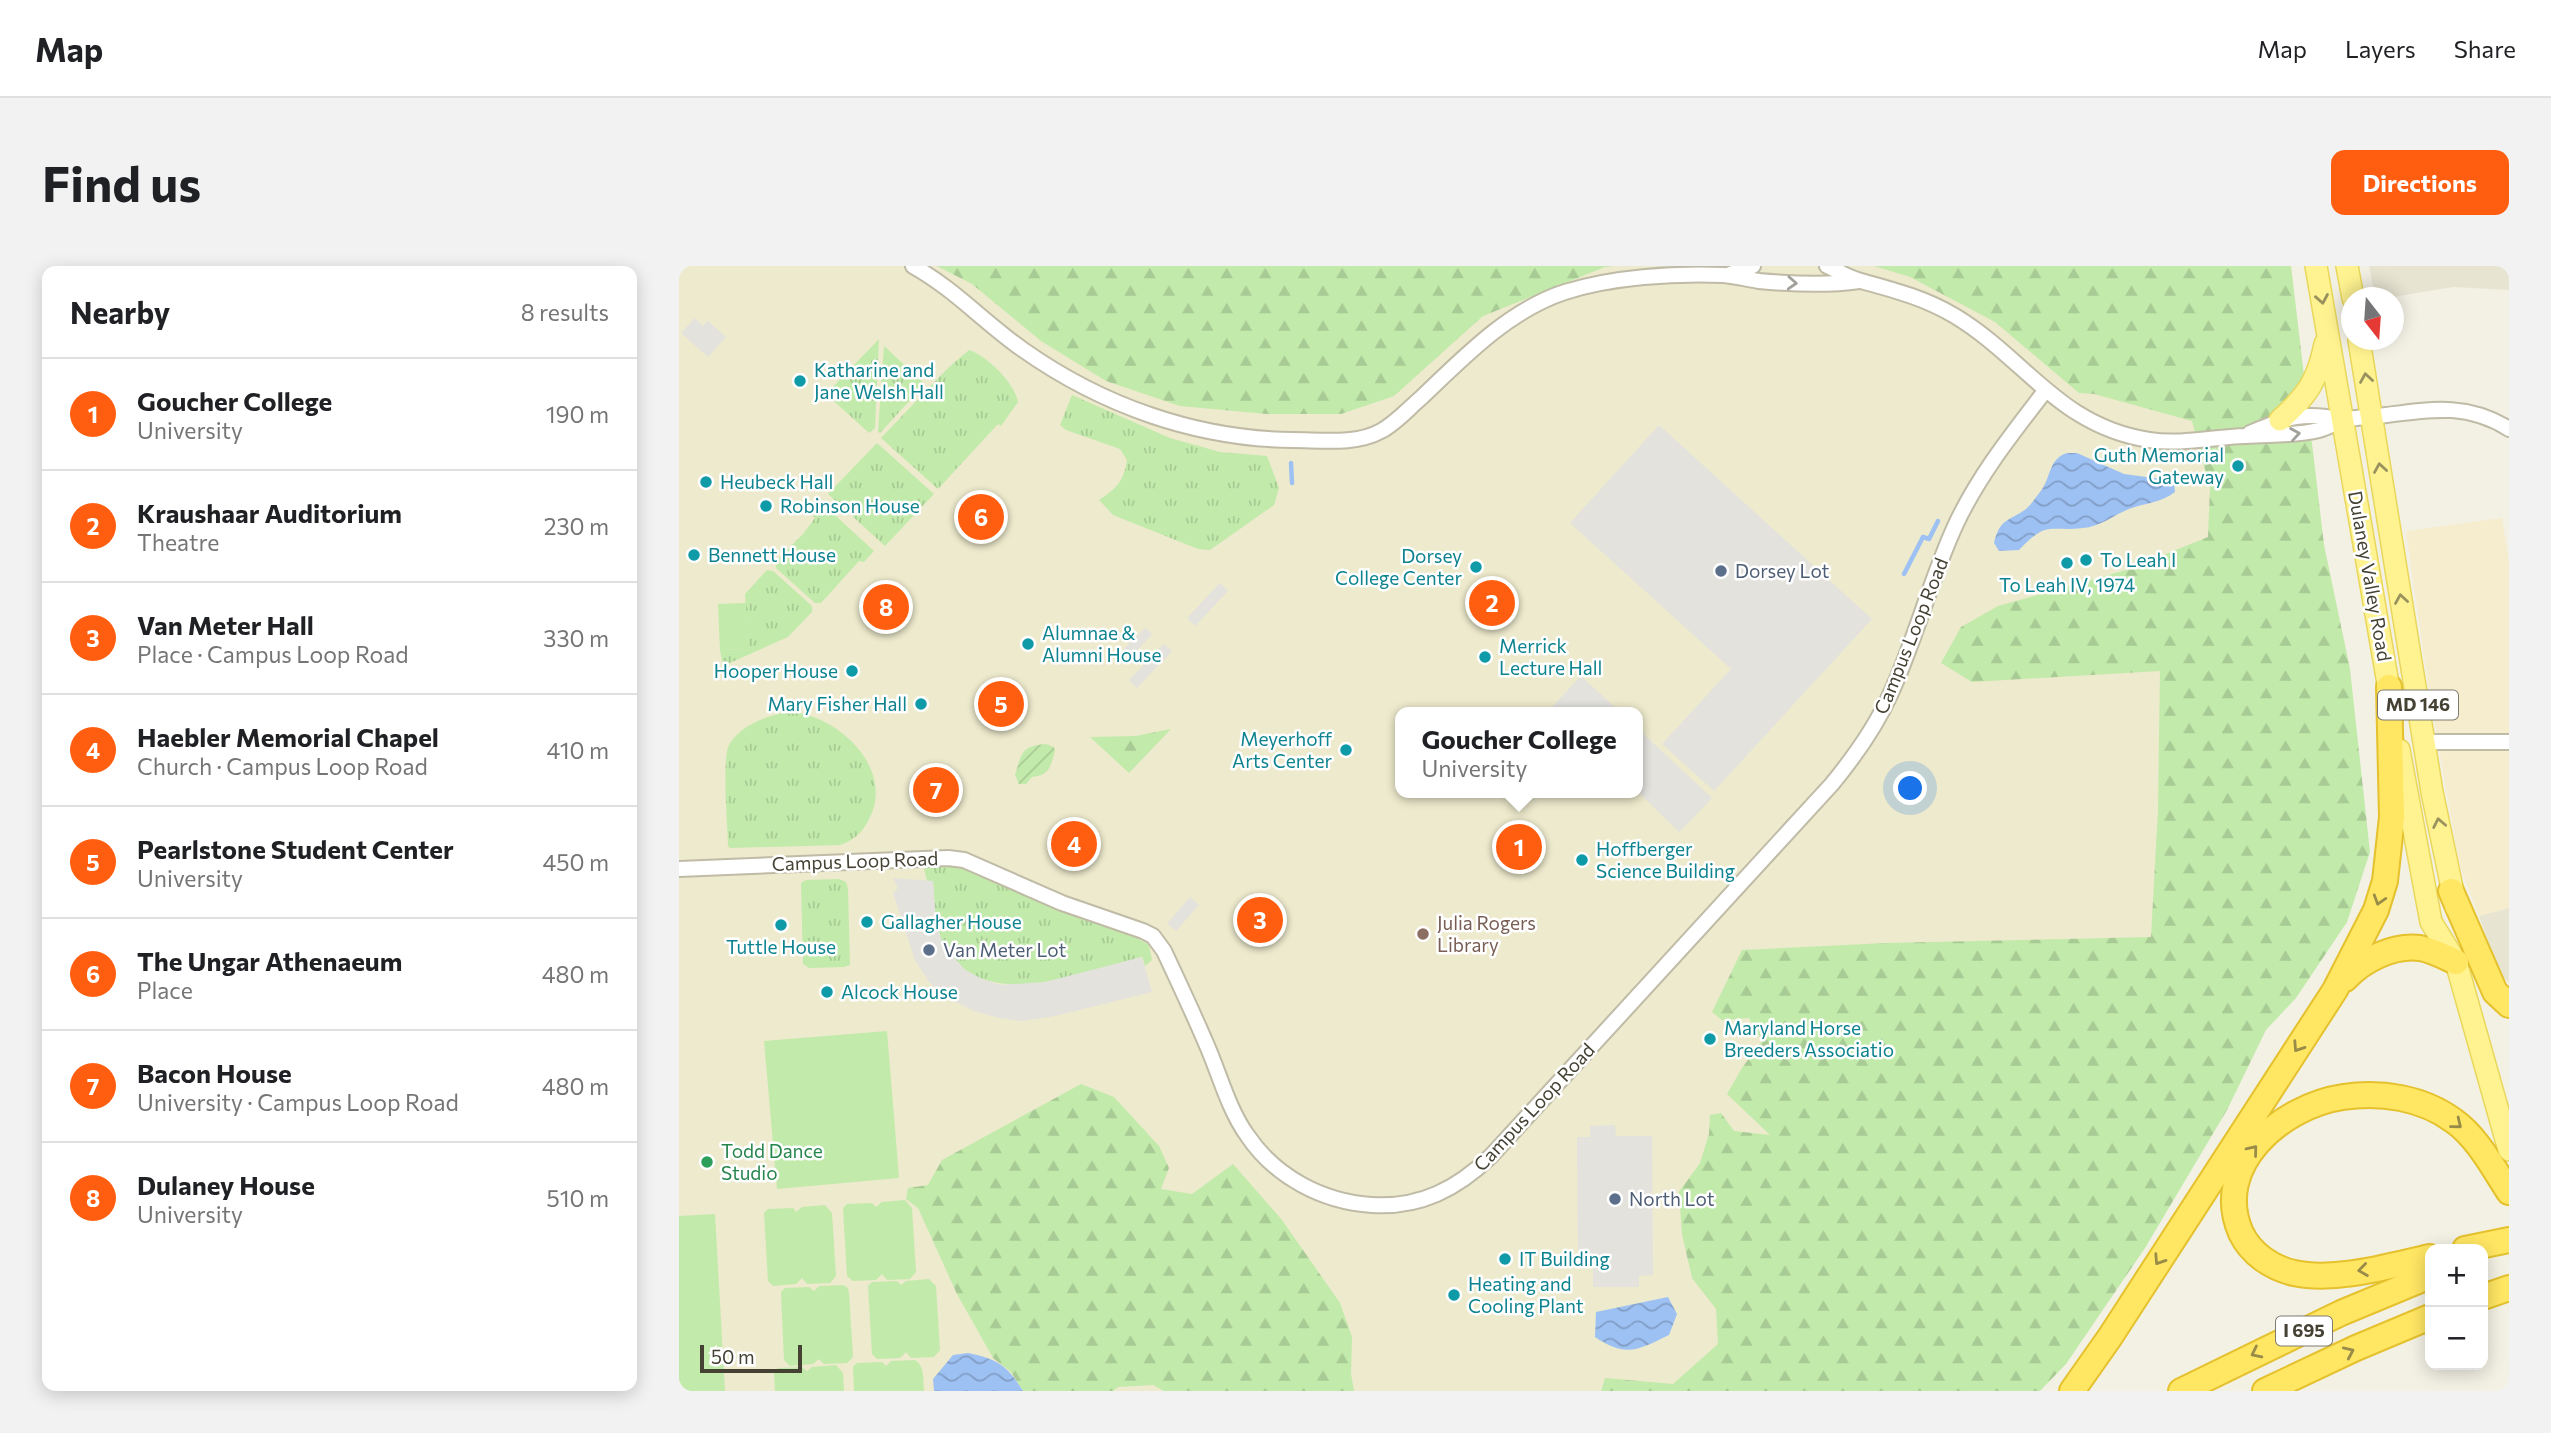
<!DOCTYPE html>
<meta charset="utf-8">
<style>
:root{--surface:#fff;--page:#f2f2f2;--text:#202124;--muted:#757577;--line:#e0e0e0;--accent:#ff5d0f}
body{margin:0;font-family:Commissioner,sans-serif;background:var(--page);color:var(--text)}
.controls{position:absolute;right:21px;bottom:21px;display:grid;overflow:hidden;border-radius:14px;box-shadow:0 4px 18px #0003}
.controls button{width:63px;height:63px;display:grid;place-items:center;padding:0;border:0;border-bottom:2px solid var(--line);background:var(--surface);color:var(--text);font:35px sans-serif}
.compass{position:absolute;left:1662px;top:21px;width:63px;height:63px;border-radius:50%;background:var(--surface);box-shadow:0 4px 18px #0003;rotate:163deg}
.scale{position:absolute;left:21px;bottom:18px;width:102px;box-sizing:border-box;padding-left:7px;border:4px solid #454234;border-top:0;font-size:19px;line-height:24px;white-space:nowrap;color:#454234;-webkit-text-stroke:5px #fff;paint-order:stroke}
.you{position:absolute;left:1232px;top:523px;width:24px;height:24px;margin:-18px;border:5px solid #fff;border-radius:50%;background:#1a73e8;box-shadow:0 0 0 10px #1a73e833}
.badge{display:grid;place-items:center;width:46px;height:46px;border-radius:50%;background:var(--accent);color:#fff;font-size:23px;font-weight:700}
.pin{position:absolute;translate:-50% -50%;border:4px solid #fff;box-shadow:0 2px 7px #0006}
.popup{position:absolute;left:716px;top:441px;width:248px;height:91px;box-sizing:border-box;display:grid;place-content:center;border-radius:14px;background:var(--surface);filter:drop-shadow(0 2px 5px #0005);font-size:23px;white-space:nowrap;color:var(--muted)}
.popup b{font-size:26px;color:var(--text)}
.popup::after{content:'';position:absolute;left:50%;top:100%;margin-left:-14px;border:14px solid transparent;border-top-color:var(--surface)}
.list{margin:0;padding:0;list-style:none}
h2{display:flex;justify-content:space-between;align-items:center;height:91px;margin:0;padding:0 28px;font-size:30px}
h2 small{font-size:23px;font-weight:400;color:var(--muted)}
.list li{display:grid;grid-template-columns:46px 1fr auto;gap:21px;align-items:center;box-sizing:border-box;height:112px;padding:0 28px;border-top:2px solid var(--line)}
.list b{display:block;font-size:26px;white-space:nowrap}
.list p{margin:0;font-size:23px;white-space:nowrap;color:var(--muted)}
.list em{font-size:23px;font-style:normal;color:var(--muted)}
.map{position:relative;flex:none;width:1830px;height:1125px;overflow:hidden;border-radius:14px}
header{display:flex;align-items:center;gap:42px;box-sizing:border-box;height:98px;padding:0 35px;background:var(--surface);border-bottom:2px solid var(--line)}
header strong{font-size:33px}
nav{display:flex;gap:38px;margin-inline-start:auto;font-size:24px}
.intro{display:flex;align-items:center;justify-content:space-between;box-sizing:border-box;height:168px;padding:0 42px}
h1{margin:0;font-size:49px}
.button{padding:18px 32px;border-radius:14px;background:var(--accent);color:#fff;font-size:24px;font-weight:700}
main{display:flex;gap:42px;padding:0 42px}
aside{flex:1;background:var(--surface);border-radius:14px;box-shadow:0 4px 18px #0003}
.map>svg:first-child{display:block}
</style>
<header>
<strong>Map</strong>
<nav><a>Map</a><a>Layers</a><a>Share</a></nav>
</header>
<div class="intro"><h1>Find us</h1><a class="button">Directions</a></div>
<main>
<aside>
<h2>Nearby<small>8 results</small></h2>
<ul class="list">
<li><span class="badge">1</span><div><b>Goucher College</b><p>University</p></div><em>190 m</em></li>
<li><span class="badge">2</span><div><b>Kraushaar Auditorium</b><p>Theatre</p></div><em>230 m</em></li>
<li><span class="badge">3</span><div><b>Van Meter Hall</b><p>Place · Campus Loop Road</p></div><em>330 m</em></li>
<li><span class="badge">4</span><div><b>Haebler Memorial Chapel</b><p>Church · Campus Loop Road</p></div><em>410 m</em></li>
<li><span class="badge">5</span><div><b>Pearlstone Student Center</b><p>University</p></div><em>450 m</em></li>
<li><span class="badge">6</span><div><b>The Ungar Athenaeum</b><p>Place</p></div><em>480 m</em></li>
<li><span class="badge">7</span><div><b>Bacon House</b><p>University · Campus Loop Road</p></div><em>480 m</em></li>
<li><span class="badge">8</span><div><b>Dulaney House</b><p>University</p></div><em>510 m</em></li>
</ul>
</aside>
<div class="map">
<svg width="1830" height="1125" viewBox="0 0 1830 1125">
<defs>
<pattern id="grass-tufts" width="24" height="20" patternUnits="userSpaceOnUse" patternTransform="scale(1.75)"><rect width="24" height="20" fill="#c2eaab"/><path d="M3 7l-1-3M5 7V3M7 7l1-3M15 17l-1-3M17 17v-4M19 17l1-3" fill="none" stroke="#a8ca94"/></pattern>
<pattern id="forest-firs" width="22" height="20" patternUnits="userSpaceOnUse" patternTransform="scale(1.75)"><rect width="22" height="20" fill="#c2eaab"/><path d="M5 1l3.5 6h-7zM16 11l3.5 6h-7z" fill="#a8ca94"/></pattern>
<pattern id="garden-furrows" width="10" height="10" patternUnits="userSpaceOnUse" patternTransform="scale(1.75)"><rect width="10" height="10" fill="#c2eaab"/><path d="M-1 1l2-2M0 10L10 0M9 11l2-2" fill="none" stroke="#a8ca94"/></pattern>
<pattern id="water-waves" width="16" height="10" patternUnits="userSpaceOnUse" patternTransform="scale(1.75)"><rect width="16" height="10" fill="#9dc1f3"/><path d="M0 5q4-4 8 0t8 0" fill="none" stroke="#829ec6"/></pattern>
</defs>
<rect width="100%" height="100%" fill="#f3f1e4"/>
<g fill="#e7e4d2">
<path d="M 1690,0 L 1830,0 L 1830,24 L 1774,21 L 1714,31 L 1696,31 Z"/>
<path d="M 1830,642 L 1830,717 L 1821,708 L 1800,650 Z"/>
</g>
<path fill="#f6ecce" d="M 1823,252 L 1830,296 L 1830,642 L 1800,650 L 1780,597 L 1750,424 L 1727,265 Z"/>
<path fill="#edeacd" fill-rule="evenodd" d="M 0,0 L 1612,0 L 1645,279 L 1671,403 L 1344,1125 L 0,1125 ZM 721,446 L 959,446 L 959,527 L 721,527 Z"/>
<g fill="url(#grass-tufts)">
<path d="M 200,73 L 196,162 L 190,167 L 147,128 Z"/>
<path d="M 205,80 L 246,118 L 201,167 L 199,166 Z"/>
<path d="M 290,84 C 307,89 336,117 339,136 L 322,160 L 319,158 L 259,223 L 202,172 L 269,102 Z"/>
<path d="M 393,129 L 491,172 L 541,186 L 588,190 L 600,222 L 595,239 L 531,284 L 519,283 L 434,249 L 420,234 C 437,223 445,215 448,194 L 441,183 L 387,164 L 381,159 Z"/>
<path d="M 198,177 L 255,228 L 206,280 L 149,228 Z"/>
<path d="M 145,239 L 195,285 L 185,296 L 180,295 L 142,337 L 136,337 L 97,302 L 96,296 L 124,268 L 136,252 L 134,250 Z"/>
<path d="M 88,304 L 94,305 L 133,340 L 133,346 L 109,371 L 44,400 L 41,384 L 69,383 L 66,328 Z"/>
<path d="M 107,446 C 155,445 216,501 191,551 C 184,566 177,573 161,579 L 51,582 L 49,580 C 49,560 42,490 51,477 C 64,458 86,451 107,446 Z"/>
<path d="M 252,600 L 279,600 L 456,671 L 470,679 L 473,694 L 466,700 L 463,691 C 404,706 303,750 265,679 C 254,660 256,636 254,615 L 248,615 L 245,603 Z"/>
<path d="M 160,613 L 167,616 L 169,623 L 171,699 L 165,701 L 130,702 L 124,698 L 122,617 L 127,614 Z"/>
</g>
<g fill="url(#forest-firs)">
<path d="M 258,0 L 936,0 L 926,1 L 804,50 L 715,130 L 662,148 L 588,148 L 501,140 L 427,115 L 362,75 L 293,18 Z"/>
<path d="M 1195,0 L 1612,0 L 1645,279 L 1671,403 L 1691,586 L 1668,656 L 1617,732 L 1587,764 L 1548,844 L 1466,982 L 1387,1098 L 1361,1125 L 922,1125 L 926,1112 L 994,1118 L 1039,1078 L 1037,1043 L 1013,1012 L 1003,968 L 1000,926 L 1021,897 L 1030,868 L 1031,849 L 1042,847 L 1055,865 L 1091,869 L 1048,828 L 1063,802 L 1083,775 L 1070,752 L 1043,754 L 1033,746 L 1063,684 L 1207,677 L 1472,671 L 1479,544 L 1481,405 L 1293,416 L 1262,397 L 1282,361 L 1319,340 L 1447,304 L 1529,271 L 1531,222 L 1513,155 L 1415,128 L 1400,127 L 1316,56 L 1231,11 Z"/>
<path d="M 492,463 L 450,507 L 411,471 L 457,470 Z"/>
<path d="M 402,818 L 435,831 L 480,880 L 490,902 L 482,923 L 513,928 L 554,898 L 603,954 L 661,1037 L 673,1071 L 672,1108 L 675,1125 L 485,1125 L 474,1119 L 439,1121 L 434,1125 L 344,1125 L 332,1106 L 314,1092 L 278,1028 L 239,942 L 227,933 L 229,922 L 249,919 L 263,894 Z"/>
</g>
<path fill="url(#garden-furrows)" d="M 367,478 L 375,481 L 376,485 C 371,500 372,509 353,511 L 347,518 L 340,518 L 336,509 C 343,487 342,480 367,478 Z"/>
<g fill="#c2eaab">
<path d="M 67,337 L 69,383 L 41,384 L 39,338 Z"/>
<path d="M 208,765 L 220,912 L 98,923 L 85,775 Z"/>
<path d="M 226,934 L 233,942 L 237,1006 L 231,1013 L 208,1014 L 203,1008 L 197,1014 L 174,1015 L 168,1010 L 164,942 L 168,938 L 193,937 L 197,941 L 203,936 Z"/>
<path d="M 146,939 L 153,947 L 157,1010 L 151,1017 L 128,1018 L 123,1012 L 117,1018 L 94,1020 L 89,1015 L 85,947 L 89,943 L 114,942 L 117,946 L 123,941 Z"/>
<path d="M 36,948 L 46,1125 L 0,1125 L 0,950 Z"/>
<path d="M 250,1013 L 257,1020 L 261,1084 L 255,1091 L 232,1092 L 227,1086 L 221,1092 L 198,1093 L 193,1088 L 189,1020 L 193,1016 L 218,1015 L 222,1019 L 227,1015 Z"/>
<path d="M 164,1019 L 169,1022 L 170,1027 L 174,1091 L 168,1097 L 145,1098 L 140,1093 L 134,1098 L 111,1100 L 105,1094 L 102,1026 L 106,1022 L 130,1021 L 135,1025 L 140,1020 Z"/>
<path d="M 236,1094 C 246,1100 244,1114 245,1125 L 175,1125 L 174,1101 L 178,1097 L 203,1096 L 207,1100 L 212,1095 Z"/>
<path d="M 157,1099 L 164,1107 L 165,1125 L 96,1125 L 95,1107 L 99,1102 L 123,1101 L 128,1105 L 133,1101 Z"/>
</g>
<g fill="#e3e2dd">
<path d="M 16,52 L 24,60 L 29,55 L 47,71 L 29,91 L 2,67 Z"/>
<path d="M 980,159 L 1193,353 L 1035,525 L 983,478 L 1052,403 L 891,257 Z"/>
<path d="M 541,317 L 549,325 L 516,360 L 508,352 Z"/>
<path d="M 466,362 L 473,368 L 452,391 L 444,384 Z"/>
<path d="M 485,378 L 493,385 L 458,422 L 450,414 Z"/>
<path d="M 902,410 L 941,446 L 877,446 L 872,442 Z"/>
<path d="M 959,463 L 1033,532 L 1000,566 L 959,526 Z"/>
<path d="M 214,612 L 254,615 L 257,656 L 264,678 L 285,703 L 301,712 L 321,719 L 366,716 L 463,691 L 473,726 L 376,750 L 344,755 L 320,752 L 295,745 L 269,732 L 250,716 L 236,694 L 214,627 L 219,622 Z"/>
<path d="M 511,631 L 520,639 L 497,665 L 488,658 Z"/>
<path d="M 936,859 L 937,870 L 973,870 L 974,1009 L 960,1010 L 960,1021 L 914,1021 L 914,995 L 899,995 L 898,871 L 911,871 L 911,860 Z"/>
</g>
<g fill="url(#water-waves)">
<path d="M 1388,187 L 1398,187 L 1445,208 L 1490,214 L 1495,217 L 1496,226 C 1481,237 1466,237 1450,243 C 1435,249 1420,261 1404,262 C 1368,266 1369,254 1340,284 L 1320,285 L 1315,277 C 1321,252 1329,256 1347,243 C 1352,239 1357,231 1361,226 C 1372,213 1369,193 1388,187 Z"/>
<path d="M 989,1031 L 998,1048 L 990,1069 C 959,1084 947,1092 916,1071 L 917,1046 Z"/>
<path d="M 289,1087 C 318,1093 328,1099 344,1125 L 255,1125 L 254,1113 L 274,1089 Z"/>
</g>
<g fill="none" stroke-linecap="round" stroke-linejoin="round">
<g stroke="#9dc1f3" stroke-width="4.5">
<path d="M 612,197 L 613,217"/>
<path d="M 1225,308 L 1244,271 L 1250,273 L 1259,255"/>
</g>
<defs>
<g id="minor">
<path d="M 234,0 C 274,22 306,57 343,83 C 422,139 516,173 614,174 C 642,174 677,179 702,165 C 717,157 730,142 743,131 C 785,91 830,44 886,26 C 933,11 995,7 1044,9 C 1056,10 1068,13 1080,15 C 1113,18 1147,20 1180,15"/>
<path d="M 1148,0 C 1159,5 1170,12 1182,15 C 1215,24 1246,32 1276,50 C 1347,93 1380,160 1470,174 C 1502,179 1534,171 1566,170 C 1591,168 1615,170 1640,164 C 1648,162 1656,157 1664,154 C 1678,151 1693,151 1707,149 C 1753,143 1789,137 1830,163"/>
<path d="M 1051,8 L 1074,0"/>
<path d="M 1571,167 C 1608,151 1625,145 1664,154"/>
<path d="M 1745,476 L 1830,476"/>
<path d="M 0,603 L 269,592 L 285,594 L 383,637 L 464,665 L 474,670 L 485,685 C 500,717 515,749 529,782 C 541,810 550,844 568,869 C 596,911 644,936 693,939 C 741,942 778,923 812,890 L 1153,518 C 1176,490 1196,462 1211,429 C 1237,373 1251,314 1277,258 C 1300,209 1333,168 1366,125"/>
</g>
<g id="primary">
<path d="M 1637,0 L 1712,435"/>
<path d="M 1668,0 L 1674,32"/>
<path d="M 1680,74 L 1753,526 L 1777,641"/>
<path d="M 1601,154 C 1628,130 1639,114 1646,78"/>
<path d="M 1720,484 L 1752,656 L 1777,696 L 1830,884"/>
</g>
<g id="motorway">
<path d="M 1772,625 L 1816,726 L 1830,739"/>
<path d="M 1666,713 C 1684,694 1713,679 1741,682 C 1753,684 1766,691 1777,696"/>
<path d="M 1786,983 L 1830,974"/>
<path d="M 1751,991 C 1710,1000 1657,1016 1615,1007 C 1593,1002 1572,988 1562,967 C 1532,899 1603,840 1664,831 C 1702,825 1744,832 1775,855 C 1798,871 1815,903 1830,926"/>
<path d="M 1804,1031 L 1830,1022"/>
<path d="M 1393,1125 L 1431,1071 L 1656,724 L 1697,644 L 1706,615 L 1713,551 L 1710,421"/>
<path d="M 1502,1125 L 1662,1047 L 1751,1010"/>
<path d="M 1586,1125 L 1677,1082 L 1751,1051"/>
</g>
</defs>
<use href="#minor" stroke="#bfbba6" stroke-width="18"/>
<use href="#primary" stroke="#e9d75c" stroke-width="24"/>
<use href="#motorway" stroke="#e4c12d" stroke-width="28"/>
<use href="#minor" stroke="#fff" stroke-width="14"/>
<use href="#primary" stroke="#fff391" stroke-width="21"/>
<use href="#motorway" stroke="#ffe663" stroke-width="24"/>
</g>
<defs><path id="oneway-chevron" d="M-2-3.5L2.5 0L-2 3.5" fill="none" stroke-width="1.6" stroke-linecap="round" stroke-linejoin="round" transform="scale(1.75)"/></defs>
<g stroke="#a2a09a">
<use href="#oneway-chevron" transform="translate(1113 17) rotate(3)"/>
<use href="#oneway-chevron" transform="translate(1616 168) rotate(-9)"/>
</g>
<g stroke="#99925e">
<use href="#oneway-chevron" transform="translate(1643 33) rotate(80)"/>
<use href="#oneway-chevron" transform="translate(1687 112) rotate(-99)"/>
<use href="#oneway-chevron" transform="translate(1701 202) rotate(-99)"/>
<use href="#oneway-chevron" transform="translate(1722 333) rotate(-99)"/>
<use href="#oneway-chevron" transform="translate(1760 557) rotate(-101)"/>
</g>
<g stroke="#998c49">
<use href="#oneway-chevron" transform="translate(1700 634) rotate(107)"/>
<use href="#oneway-chevron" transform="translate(1619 781) rotate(123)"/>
<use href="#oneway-chevron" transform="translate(1778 858) rotate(39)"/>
<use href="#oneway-chevron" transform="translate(1574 884) rotate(-51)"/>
<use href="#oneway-chevron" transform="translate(1480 994) rotate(123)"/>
<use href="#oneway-chevron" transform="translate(1684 1004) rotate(172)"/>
<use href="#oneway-chevron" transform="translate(1670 1086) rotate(-24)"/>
<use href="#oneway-chevron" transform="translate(1577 1087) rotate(154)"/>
</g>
<g fill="#0f9aa8" stroke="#fff" stroke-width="2.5">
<circle cx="121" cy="115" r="7"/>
<circle cx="1559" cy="200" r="7"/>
<circle cx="27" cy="216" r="7"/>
<circle cx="87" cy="240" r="7"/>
<circle cx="15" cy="289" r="7"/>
<circle cx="1407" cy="294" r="7"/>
<circle cx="1388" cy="297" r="7"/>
<circle cx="797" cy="301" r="7"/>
<circle cx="349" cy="378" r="7"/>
<circle cx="806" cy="391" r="7"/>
<circle cx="173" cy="405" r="7"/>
<circle cx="242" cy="438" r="7"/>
<circle cx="667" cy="484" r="7"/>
<circle cx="903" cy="594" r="7"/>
<circle cx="188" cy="656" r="7"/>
<circle cx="102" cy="659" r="7"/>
<circle cx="148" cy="726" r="7"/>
<circle cx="1031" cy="773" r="7"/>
<circle cx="826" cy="993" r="7"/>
<circle cx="775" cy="1029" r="7"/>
</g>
<g fill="#5c6f8a" stroke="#fff" stroke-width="2.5">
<circle cx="1042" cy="305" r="7"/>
<circle cx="250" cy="684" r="7"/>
<circle cx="936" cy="933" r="7"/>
</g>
<circle fill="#8d6e63" stroke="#fff" stroke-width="2.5" cx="744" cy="668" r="7"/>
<circle fill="#2e9e5b" stroke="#fff" stroke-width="2.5" cx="28" cy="896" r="7"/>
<g text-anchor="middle" stroke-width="5" stroke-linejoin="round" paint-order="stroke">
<g fill="#fff" stroke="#7d7b71" stroke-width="2">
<rect x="1699" y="424.5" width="80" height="29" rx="5"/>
<rect x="1597" y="1050.5" width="56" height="29" rx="5"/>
</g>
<g font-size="18" font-weight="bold" fill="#454234">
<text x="1739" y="445">MD 146</text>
<text x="1625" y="1071">I 695</text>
</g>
<g font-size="19" fill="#0d838f" stroke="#fff" text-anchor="start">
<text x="135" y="111">Katharine and<tspan x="135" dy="22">Jane Welsh Hall</tspan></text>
<text x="1545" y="196" text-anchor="end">Guth Memorial<tspan x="1545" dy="22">Gateway</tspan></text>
<text x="41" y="223">Heubeck Hall</text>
<text x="101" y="247">Robinson House</text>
<text x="29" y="296">Bennett House</text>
<text x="783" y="297" text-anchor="end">Dorsey<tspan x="783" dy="22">College Center</tspan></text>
<text x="1421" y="301">To Leah I</text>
<text x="1388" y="326" text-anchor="middle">To Leah IV, 1974</text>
<text x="363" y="374">Alumnae &amp;<tspan x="363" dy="22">Alumni House</tspan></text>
<text x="820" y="387">Merrick<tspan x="820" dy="22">Lecture Hall</tspan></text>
<text x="159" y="412" text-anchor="end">Hooper House</text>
<text x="228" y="445" text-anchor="end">Mary Fisher Hall</text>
<text x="653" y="480" text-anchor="end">Meyerhoff<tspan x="653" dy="22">Arts Center</tspan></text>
<text x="917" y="590">Hoffberger<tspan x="917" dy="22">Science Building</tspan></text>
<text x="202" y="663">Gallagher House</text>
<text x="102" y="688" text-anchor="middle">Tuttle House</text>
<text x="162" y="733">Alcock House</text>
<text x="1045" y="769">Maryland Horse<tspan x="1045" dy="22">Breeders Associatio</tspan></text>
<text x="840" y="1000">IT Building</text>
<text x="789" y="1025">Heating and<tspan x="789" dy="22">Cooling Plant</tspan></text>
</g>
<g font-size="19" fill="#4e5e75" stroke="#fff" text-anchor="start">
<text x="1056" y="312">Dorsey Lot</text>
<text x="264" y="691">Van Meter Lot</text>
<text x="950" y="940">North Lot</text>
</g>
<g font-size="19" fill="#454234" stroke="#fff">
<text transform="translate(1691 310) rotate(80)" y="7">Dulaney Valley Road</text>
<text transform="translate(1232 370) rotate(-68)" y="7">Campus Loop Road</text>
<text transform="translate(176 595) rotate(-2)" y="7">Campus Loop Road</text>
<text transform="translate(855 841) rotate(-47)" y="7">Campus Loop Road</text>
</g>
<g font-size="19" fill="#785e54" stroke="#fff" text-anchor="start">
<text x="758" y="664">Julia Rogers<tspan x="758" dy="22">Library</tspan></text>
</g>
<g font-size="19" fill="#27864d" stroke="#fff" text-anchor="start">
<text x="42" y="892">Todd Dance<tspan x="42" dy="22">Studio</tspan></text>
</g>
</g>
</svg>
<div class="controls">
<button>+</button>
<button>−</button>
</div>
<svg class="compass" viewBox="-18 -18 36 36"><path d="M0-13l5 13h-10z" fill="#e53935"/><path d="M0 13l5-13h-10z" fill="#757577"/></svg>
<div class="scale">50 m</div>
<div class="you"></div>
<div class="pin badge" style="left:840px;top:581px">1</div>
<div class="popup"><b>Goucher College</b>University</div>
<div class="pin badge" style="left:813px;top:337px">2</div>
<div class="pin badge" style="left:581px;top:654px">3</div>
<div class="pin badge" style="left:395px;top:578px">4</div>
<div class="pin badge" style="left:322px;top:438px">5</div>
<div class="pin badge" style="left:302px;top:251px">6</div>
<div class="pin badge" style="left:257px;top:524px">7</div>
<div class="pin badge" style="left:207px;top:341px">8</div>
</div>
</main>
